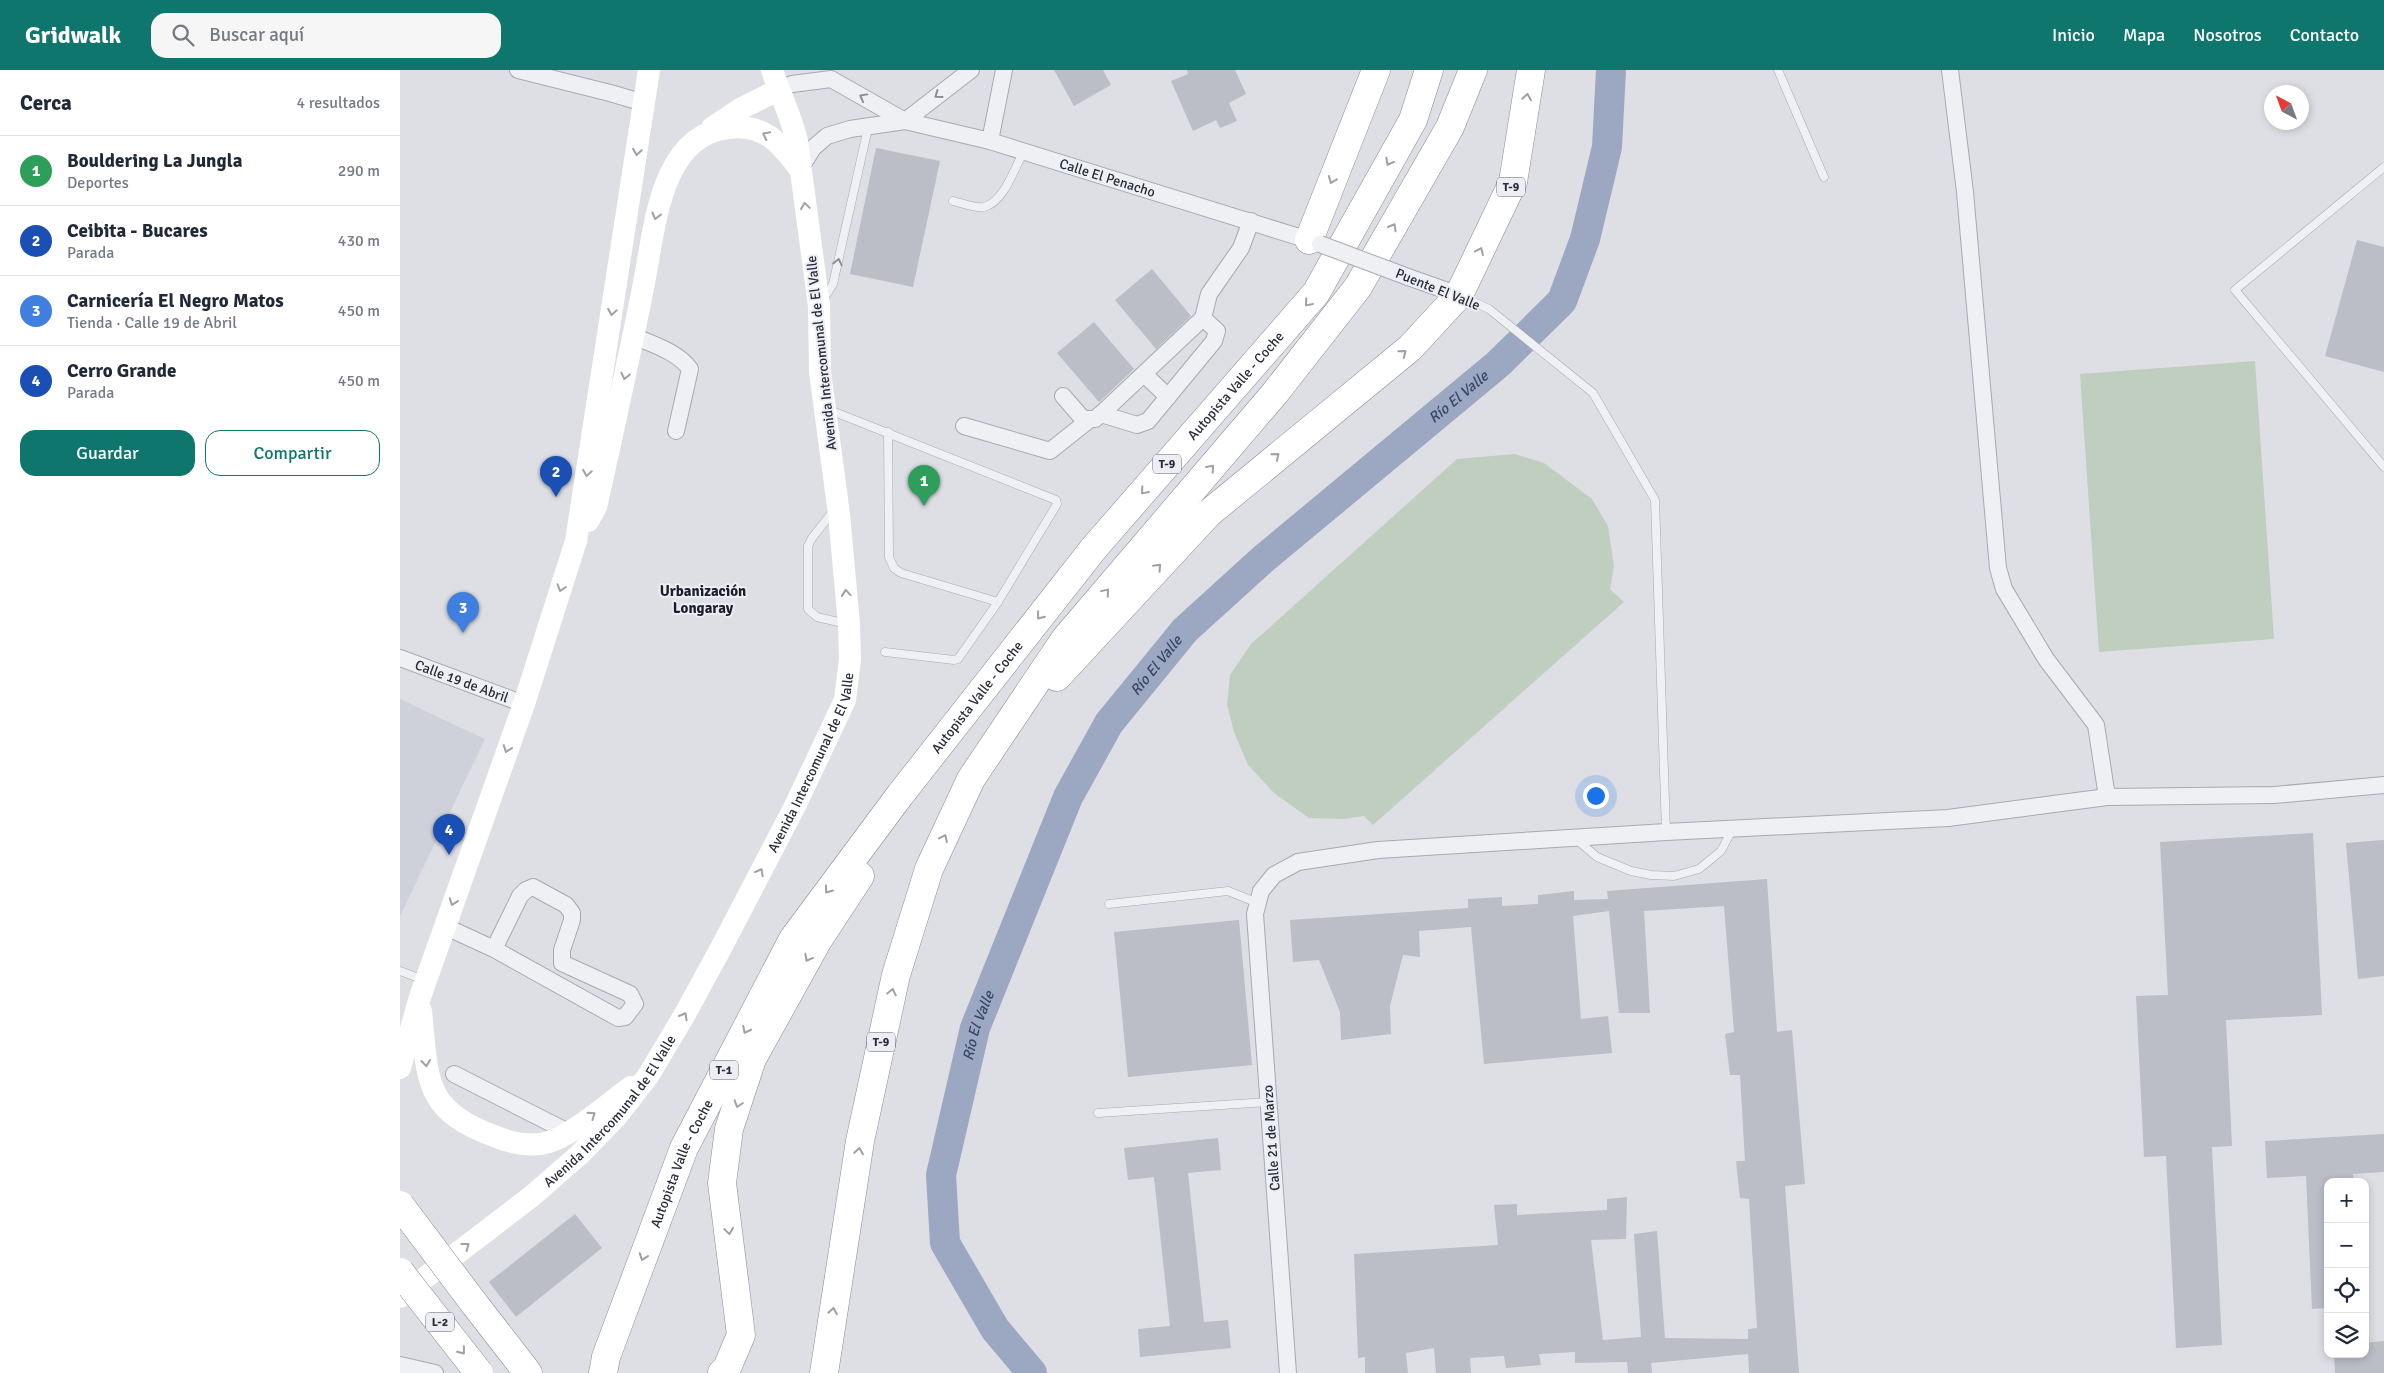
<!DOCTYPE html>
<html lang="es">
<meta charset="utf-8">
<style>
:root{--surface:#fff;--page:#f6f6f7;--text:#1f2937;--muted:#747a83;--line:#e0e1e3;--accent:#0f766e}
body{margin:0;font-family:Signika,sans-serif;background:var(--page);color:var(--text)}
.controls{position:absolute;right:15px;bottom:15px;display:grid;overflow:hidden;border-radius:10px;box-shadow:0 2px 8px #0003}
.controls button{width:45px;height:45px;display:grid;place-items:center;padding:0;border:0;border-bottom:1px solid var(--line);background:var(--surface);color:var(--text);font:25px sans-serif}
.compass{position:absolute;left:1864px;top:15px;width:45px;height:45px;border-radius:50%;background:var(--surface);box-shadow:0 2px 8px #0003;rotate:319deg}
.you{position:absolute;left:1195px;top:725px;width:18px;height:18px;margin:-12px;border:4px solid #fff;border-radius:50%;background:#1a73e8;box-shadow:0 0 0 8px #1a73e833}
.badge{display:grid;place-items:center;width:32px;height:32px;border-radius:50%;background:var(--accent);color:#fff;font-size:16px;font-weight:700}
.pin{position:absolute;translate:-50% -41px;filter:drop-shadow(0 1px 2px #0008)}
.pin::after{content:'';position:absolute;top:26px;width:18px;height:15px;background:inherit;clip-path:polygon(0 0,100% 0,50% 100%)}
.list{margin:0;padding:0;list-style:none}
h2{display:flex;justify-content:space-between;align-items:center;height:65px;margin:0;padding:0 20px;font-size:21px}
h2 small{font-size:16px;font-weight:400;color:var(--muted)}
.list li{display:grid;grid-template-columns:32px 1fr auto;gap:15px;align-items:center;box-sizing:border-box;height:70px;padding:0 20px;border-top:1px solid var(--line)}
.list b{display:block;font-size:19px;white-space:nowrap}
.list p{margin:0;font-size:16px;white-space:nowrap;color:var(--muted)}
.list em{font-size:16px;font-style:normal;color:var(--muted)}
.actions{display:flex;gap:10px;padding:15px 20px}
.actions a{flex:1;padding:11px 0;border:1px solid var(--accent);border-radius:15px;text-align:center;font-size:18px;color:var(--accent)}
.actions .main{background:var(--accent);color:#fff}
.icon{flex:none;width:28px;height:28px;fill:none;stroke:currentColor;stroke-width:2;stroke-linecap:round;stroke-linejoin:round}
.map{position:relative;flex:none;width:1984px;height:1303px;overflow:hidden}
header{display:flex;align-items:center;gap:30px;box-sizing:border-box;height:70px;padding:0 25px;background:var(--accent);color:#fff}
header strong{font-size:24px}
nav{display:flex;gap:28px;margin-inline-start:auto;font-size:18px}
.search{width:350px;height:45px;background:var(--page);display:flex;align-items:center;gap:12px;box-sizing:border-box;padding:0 18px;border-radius:15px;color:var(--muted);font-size:19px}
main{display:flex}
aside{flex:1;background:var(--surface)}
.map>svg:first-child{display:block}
</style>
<header>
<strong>Gridwalk</strong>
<div class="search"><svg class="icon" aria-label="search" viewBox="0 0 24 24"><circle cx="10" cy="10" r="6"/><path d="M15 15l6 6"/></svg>Buscar aquí</div>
<nav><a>Inicio</a><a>Mapa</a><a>Nosotros</a><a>Contacto</a></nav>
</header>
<main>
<aside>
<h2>Cerca<small>4 resultados</small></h2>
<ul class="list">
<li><span class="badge" style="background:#2e9e5b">1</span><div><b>Bouldering La Jungla</b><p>Deportes</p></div><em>290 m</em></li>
<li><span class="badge" style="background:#1a4fb4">2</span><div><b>Ceibita - Bucares</b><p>Parada</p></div><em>430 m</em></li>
<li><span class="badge" style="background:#3f7fe0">3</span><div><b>Carnicería El Negro Matos</b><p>Tienda · Calle 19 de Abril</p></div><em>450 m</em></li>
<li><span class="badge" style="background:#1a4fb4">4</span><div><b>Cerro Grande</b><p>Parada</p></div><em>450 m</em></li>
</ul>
<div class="actions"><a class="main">Guardar</a><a>Compartir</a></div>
</aside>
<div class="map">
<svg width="1984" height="1303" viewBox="0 0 1984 1303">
<rect width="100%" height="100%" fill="#dddfe5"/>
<path fill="#cfd1da" d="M 0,629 L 85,669 L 0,846 Z"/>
<g fill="#c0cebf">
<path d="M 1855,291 L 1874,569 L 1699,582 L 1680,304 Z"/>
<path d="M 1115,384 L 1144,393 L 1192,429 L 1208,456 L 1214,496 L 1210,519 L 1224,532 L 973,755 L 964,746 L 943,749 L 909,748 L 874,723 L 848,695 L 834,662 L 827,635 L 830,605 L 851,574 L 1057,389 Z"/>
</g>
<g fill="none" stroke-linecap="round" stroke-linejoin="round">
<path stroke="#9ca7c1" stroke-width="30" id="s1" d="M 632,1303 L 595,1259 L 545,1173 L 541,1105 L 575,958 L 668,727 L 709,653 L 785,560 L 862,490 L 1098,294 L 1162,231 L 1185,169 L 1207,77 L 1211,0"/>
</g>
<g fill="#bbbdc7">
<path d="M 654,0 L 703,0 L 711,15 L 674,36 Z"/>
<path d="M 787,0 L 835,0 L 846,24 L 829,33 L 837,51 L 820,58 L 816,50 L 793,61 L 771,11 L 788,4 Z"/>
<path d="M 476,78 L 540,91 L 513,217 L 450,204 Z"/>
<path d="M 1957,170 L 1984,177 L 1984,302 L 1925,286 Z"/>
<path d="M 752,199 L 791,246 L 756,279 L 715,230 Z"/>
<path d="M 694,252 L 734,299 L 699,332 L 657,283 Z"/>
<path d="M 1913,763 L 1922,945 L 1826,950 L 1832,1076 L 1812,1077 L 1822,1275 L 1776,1278 L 1766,1086 L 1744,1087 L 1736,926 L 1768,925 L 1760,772 Z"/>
<path d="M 1984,770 L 1984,906 L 1958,909 L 1946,773 Z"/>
<path d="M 1367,809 L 1377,962 L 1392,960 L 1405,1114 L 1385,1116 L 1399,1303 L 1349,1303 L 1348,1284 L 1251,1293 L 1252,1303 L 1228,1303 L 1227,1292 L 1175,1293 L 1175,1282 L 1139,1284 L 1141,1295 L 1106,1298 L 1104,1286 L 1070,1288 L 1071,1303 L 1036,1303 L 1034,1278 L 1006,1283 L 1008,1303 L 965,1303 L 965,1287 L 958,1288 L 954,1184 L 1098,1175 L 1094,1135 L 1117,1134 L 1117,1145 L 1207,1140 L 1207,1129 L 1227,1127 L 1226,1169 L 1191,1170 L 1203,1270 L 1241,1267 L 1234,1164 L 1257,1161 L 1265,1268 L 1348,1269 L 1348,1259 L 1357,1258 L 1349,1129 L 1340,1128 L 1336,1091 L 1345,1091 L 1340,1005 L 1330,1005 L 1325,964 L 1334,962 L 1324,836 L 1244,841 L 1250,943 L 1219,943 L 1209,841 L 1173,846 L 1181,949 L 1208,946 L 1212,983 L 1084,994 L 1071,857 L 1019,861 L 1020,887 L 1003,885 L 990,936 L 991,964 L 941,970 L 940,942 L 919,890 L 893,892 L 890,850 L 1068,838 L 1068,829 L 1102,827 L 1102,836 L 1138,834 L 1138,825 L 1174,821 L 1174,830 L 1208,829 L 1207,821 Z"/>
<path d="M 839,850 L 852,995 L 728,1007 L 714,862 Z"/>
<path d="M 1984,1064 L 1984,1102 L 1953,1104 L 1954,1112 L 1928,1112 L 1928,1238 L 1912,1239 L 1906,1106 L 1867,1108 L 1865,1071 Z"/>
<path d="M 818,1068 L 821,1100 L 788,1103 L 804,1252 L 828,1250 L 831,1278 L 740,1287 L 738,1259 L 770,1256 L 754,1107 L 728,1110 L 724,1078 Z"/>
<path d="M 175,1144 L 202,1178 L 116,1247 L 89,1212 Z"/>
<path d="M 1984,1271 L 1984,1303 L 1935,1303 L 1934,1284 L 1965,1284 L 1965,1273 Z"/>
</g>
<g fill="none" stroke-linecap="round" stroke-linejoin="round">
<defs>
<g id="service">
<path d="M 1378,0 L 1424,107"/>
<path d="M 1984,97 L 1835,220 L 1984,397"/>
<path d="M 553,131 C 562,133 576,139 584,137 C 604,132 614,99 623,83"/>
<path d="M 1063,227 L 1089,239 L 1193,323 L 1255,430 L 1266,762"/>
<path d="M 424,228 L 433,214 L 468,58"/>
<path d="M 427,339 L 656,430 L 657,434 L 598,532 L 558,589 L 554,590 L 485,582"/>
<path d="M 488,362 L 489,487 L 494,498 L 501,503 L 598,532"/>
<path d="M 434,440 L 412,468 L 408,476 L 408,539 L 417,547 L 447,554"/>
<path d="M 1176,769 L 1197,787 L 1231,801 L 1251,805 L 1274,806 L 1299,799 L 1321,781 L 1333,758"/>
<path d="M 709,834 L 828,821 L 858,833"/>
<path d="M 0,901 L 24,910"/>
<path d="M 698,1043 L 868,1032"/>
</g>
<g id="minor">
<path d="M 118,0 L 210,23 L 244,33"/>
<path d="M 1550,0 L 1565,122 L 1598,498 L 1604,519 L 1646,589 L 1696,655 L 1707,727"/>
<path id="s2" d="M 378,20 L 392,14 L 431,9 L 505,51 L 590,71 L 915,172"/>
<path d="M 590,71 L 604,0"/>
<path d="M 400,99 L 413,78 L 427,66 L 450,59 L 505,51 L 571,0"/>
<path d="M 1008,207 L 1059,225"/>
<path d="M 233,266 C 252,274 278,282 290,299 L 276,361"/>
<path d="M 744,304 L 768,327"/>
<path d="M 663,326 L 683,349 L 695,349 L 701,344 L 803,248 L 809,224 L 841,178 L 851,151"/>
<path d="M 701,344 L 737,355 L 748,351 L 814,271 L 817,261 L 803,248"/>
<path d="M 564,356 L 650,381 L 689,350"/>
<path id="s3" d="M 0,588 L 124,634"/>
<path d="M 44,856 L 94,879 L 218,948 L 225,947 L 235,934 L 230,924 L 162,893 L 162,880 L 172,850 L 172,843 L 166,835 L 133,817 L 126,820 L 120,826 L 94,879"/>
<path d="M 54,1004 L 168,1062"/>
<path d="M 0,1295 L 35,1303"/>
<path d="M 888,1303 L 855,844 L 861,821 L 874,805 L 898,792 L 978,780 L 1266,762 L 1548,748 L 1707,727 L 1874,725 L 1984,715"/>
</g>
<g id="motorway">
<path d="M 909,170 L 976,0"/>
<path d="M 657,607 L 809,443 L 1010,278 L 1059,225 L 1113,112 L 1131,0"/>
<path d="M 73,1232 L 128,1303"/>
<path id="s5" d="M 203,1303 L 206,1287 L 284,1078 L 393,869 L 500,725 L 694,478 L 916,223 L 1013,50 L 1029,0"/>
<path d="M 322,1303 L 327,1298 L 341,1265 L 322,1113 L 329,1059 L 352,989 L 418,870 L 460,806"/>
<path d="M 424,1303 L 460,1071 L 496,905 L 529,799 L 571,709 L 665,569 L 875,323 L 958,217 L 1050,57 L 1073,0"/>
</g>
</defs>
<use href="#service" stroke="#a7a9b2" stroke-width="9"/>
<use href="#minor" stroke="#a7a9b2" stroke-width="18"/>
<use href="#motorway" stroke="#868a9a" stroke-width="29"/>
<use href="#service" stroke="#eff0f4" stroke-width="8"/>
<use href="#minor" stroke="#eff0f4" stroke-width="16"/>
<g stroke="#fff" stroke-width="22">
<path d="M 312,58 L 342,38 L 378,20"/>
<path d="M 188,451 L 196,437 C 209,380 221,324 233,267 C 238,243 243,220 247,196 C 256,146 265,65 328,58 C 364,53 380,73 399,98"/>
<path d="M 21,941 C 28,1007 22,1040 94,1066 C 111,1073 130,1078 149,1072 C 174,1064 209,1033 231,1017"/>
<path d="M 0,998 L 20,927 L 124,634 L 176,471 L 249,0"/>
<path id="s4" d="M 0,1227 L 132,1126 L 179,1085 L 217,1046 L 248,1006 L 285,944 L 321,878 L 395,736 L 445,630 L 450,589 L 449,554 L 439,444 L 420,302 L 419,236 L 397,71 C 391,46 380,24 372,0"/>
</g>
<use href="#motorway" stroke="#fff" stroke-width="28"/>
<defs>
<path id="minor-bridge" d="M 920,174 L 1008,207"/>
<g id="motorway-bridge">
<path d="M 0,1135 L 73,1232"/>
<path d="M 0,1202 L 79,1303"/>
</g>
</defs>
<use href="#minor-bridge" stroke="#a7a9b2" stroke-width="18" stroke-linecap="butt"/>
<use href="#motorway-bridge" stroke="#868a9a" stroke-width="29" stroke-linecap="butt"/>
<use href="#minor-bridge" stroke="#eff0f4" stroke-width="16"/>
<use href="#motorway-bridge" stroke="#fff" stroke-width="28"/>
</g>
<defs><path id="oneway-chevron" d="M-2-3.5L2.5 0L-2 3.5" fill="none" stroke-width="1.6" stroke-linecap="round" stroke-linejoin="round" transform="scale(1.25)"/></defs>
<g stroke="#8c8e97">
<use href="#oneway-chevron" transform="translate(538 25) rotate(144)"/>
<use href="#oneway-chevron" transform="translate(463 27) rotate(-151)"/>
<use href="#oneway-chevron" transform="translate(438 192) rotate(-77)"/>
</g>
<g stroke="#9ea0a6">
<use href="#oneway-chevron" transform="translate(1127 27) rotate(-81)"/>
<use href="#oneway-chevron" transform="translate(366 65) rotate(-153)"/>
<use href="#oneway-chevron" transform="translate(237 82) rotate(99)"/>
<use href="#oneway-chevron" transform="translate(989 92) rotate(119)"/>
<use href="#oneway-chevron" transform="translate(932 110) rotate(112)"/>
<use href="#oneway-chevron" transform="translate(405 136) rotate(-98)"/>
<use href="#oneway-chevron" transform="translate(256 146) rotate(104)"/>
<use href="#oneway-chevron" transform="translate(993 157) rotate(-60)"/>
<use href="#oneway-chevron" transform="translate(1080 181) rotate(-65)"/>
<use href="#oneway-chevron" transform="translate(908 233) rotate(131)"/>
<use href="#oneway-chevron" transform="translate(212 242) rotate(99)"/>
<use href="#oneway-chevron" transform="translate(1003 283) rotate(-39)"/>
<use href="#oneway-chevron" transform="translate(225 306) rotate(102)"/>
<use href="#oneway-chevron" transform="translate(876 386) rotate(-40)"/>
<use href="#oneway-chevron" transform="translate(811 398) rotate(-49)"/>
<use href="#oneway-chevron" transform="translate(187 403) rotate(99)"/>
<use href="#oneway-chevron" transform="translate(744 421) rotate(131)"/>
<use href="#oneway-chevron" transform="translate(758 497) rotate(-47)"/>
<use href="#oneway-chevron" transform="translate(161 518) rotate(108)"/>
<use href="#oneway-chevron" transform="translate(706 522) rotate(-50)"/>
<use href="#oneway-chevron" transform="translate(446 523) rotate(-95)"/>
<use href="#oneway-chevron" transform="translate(640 546) rotate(128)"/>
<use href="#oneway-chevron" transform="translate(107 679) rotate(110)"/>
<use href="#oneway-chevron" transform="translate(544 768) rotate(-65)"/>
<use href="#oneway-chevron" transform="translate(360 802) rotate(-62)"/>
<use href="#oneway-chevron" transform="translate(428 820) rotate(126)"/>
<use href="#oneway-chevron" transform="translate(53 832) rotate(110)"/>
<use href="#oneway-chevron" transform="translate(408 888) rotate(119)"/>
<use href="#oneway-chevron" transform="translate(492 922) rotate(-78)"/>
<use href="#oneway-chevron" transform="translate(284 946) rotate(-60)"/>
<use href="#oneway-chevron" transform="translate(346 960) rotate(117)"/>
<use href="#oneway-chevron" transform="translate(26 993) rotate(84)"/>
<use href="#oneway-chevron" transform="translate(338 1034) rotate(108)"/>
<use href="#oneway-chevron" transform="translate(192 1045) rotate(-35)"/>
<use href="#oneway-chevron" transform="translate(459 1081) rotate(-81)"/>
<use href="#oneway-chevron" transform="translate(329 1161) rotate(82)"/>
<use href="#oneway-chevron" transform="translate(66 1176) rotate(-37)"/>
<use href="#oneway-chevron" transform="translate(243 1187) rotate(110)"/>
<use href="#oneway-chevron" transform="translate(433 1241) rotate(-81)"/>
<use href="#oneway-chevron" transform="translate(62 1281) rotate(52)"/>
</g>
<g text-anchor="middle" stroke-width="4" stroke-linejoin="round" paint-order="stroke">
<g fill="#eceef3" stroke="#636672" stroke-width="1">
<rect x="1097" y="107.5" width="28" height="19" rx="4"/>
<rect x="753" y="384.5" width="28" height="19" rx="4"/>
<rect x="467" y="962.5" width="28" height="19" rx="4"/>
<rect x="310" y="990.5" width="28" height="19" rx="4"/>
<rect x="26" y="1242.5" width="28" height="19" rx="4"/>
</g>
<g font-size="12" font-weight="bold" fill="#282c3a">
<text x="1111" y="121">T-9</text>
<text x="767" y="398">T-9</text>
<text x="481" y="976">T-9</text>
<text x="324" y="1004">T-1</text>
<text x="40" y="1256">L-2</text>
</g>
<g font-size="14" fill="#282c3a" stroke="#eceef3">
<text dy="5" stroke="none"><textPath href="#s2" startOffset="350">Calle El Penacho</textPath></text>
<text transform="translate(1038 219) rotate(22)" y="5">Puente El Valle</text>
<text transform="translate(421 283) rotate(-96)" y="5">Avenida Intercomunal de El Valle</text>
<text dy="5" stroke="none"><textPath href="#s5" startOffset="1184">Autopista Valle - Coche</textPath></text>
<text dy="5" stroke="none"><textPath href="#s3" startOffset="66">Calle 19 de Abril</textPath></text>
<text dy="5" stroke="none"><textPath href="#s5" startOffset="779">Autopista Valle - Coche</textPath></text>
<text dy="5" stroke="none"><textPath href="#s4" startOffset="688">Avenida Intercomunal de El Valle</textPath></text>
<text dy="5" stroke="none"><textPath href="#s4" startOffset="282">Avenida Intercomunal de El Valle</textPath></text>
<text transform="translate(871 1068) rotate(-94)" y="5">Calle 21 de Marzo</text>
<text dy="5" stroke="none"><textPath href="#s5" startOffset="224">Autopista Valle - Coche</textPath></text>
</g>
<g font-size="15" font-style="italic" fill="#374568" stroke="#eceef3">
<text dy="5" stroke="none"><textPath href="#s1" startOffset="1189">Río El Valle</textPath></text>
<text dy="5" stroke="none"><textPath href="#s1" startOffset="784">Río El Valle</textPath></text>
<text dy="5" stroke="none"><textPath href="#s1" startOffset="379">Río El Valle</textPath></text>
</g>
<g font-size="15" font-weight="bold" fill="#1b1d2a" stroke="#eceef3">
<text x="303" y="526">Urbanización<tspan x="303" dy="17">Longaray</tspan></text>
</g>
</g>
</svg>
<div class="controls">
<button>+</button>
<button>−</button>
<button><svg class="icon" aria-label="locate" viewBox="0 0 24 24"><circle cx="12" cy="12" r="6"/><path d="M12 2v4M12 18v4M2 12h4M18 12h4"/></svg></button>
<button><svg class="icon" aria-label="layers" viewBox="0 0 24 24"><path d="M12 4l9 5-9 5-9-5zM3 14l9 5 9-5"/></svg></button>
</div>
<svg class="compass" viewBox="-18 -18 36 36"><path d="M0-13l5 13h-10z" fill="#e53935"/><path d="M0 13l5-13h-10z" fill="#747a83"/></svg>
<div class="you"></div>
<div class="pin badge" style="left:524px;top:436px;background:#2e9e5b">1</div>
<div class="pin badge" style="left:156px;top:427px;background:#1a4fb4">2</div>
<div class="pin badge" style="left:63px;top:563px;background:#3f7fe0">3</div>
<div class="pin badge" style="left:49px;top:785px;background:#1a4fb4">4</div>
</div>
</main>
